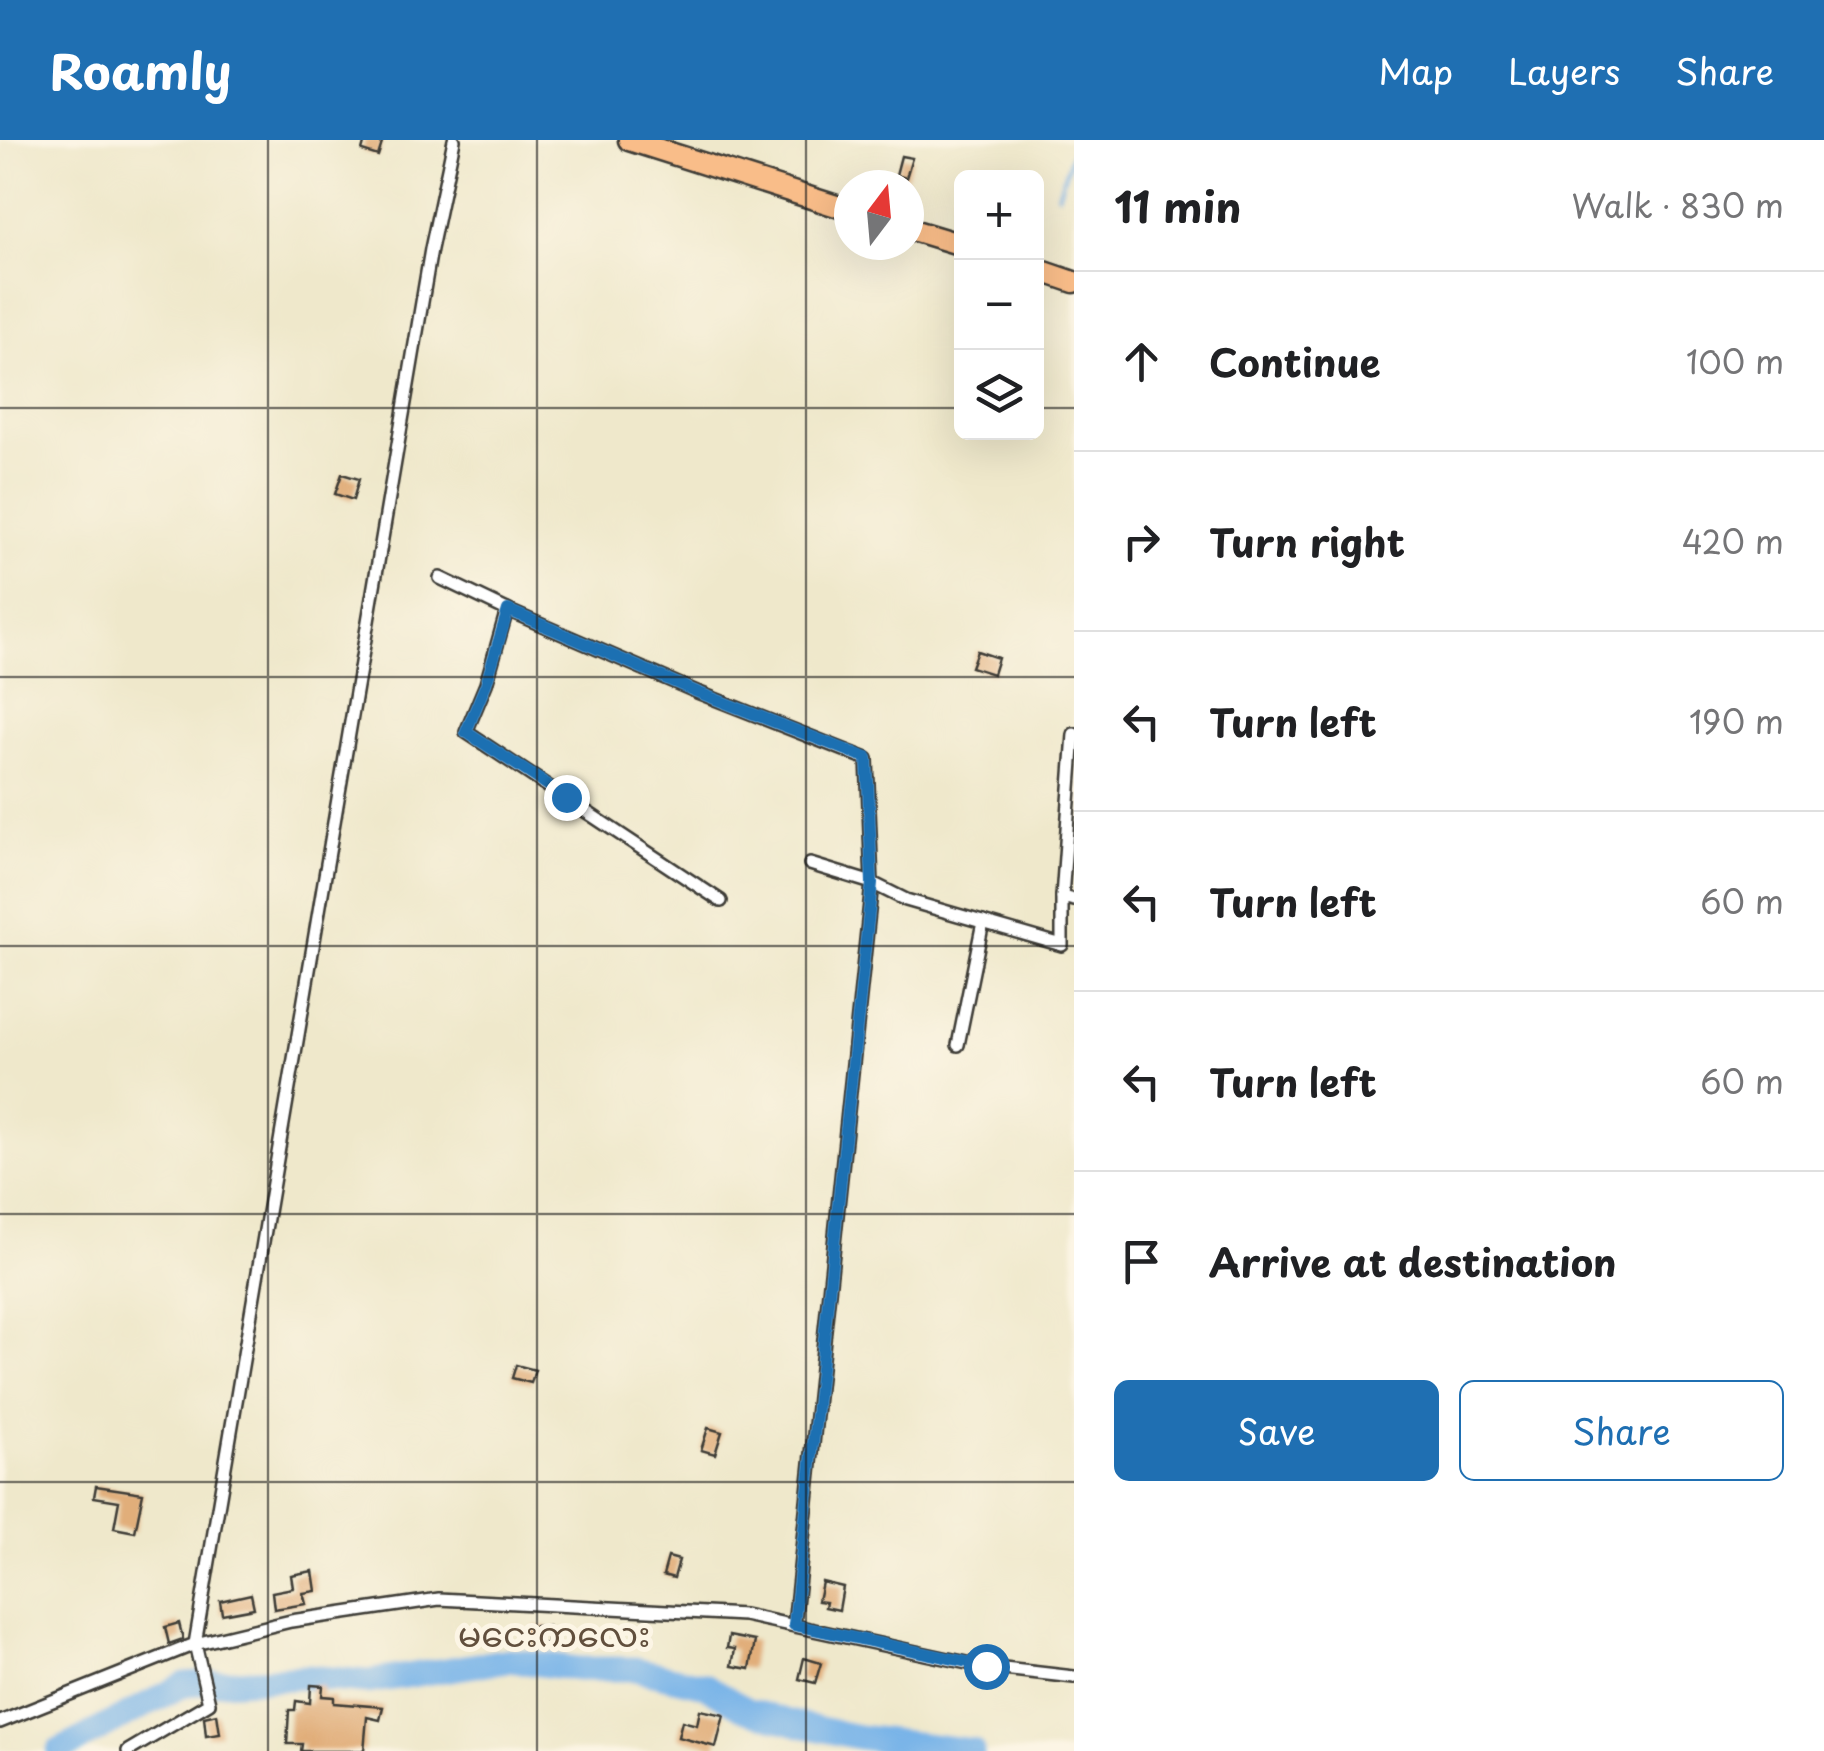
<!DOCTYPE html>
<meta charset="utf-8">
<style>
:root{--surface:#fff;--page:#f2f2f2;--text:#202124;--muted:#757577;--line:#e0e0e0;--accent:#1f6fb2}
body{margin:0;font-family:"Playpen Sans","Noto Sans Myanmar",sans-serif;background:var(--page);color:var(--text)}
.controls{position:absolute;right:30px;top:30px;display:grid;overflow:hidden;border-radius:15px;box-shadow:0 10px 40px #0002}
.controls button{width:90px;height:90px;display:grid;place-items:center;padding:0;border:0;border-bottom:2px solid var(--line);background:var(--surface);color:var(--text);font:50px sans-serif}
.compass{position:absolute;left:834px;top:30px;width:90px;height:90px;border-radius:50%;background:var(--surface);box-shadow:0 10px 40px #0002;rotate:16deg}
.stop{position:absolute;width:30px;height:30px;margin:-22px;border:8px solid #1f6fb2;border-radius:50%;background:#fff}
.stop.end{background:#1f6fb2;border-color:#fff;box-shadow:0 2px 10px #0008}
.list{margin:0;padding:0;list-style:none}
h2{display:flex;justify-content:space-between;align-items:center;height:130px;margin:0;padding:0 40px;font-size:42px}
h2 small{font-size:32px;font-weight:400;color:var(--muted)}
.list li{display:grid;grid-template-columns:65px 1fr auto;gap:30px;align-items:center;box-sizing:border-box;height:180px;padding:0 40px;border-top:2px solid var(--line)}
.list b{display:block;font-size:38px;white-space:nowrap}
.list em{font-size:32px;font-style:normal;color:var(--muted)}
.actions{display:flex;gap:20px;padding:30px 40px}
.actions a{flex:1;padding:22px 0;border:2px solid var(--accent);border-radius:15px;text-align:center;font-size:35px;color:var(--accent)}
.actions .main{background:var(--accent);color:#fff}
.icon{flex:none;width:55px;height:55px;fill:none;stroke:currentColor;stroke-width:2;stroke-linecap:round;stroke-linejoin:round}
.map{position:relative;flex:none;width:1074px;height:1611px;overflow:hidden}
header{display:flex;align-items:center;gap:60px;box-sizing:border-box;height:140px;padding:0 50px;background:var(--accent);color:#fff}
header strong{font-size:48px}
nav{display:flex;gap:55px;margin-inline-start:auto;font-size:35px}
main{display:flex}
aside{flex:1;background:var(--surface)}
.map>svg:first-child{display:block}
</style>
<header>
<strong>Roamly</strong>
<nav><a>Map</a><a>Layers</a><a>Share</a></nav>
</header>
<main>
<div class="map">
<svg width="1074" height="1611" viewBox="0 0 1074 1611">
<rect width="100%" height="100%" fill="#fcf5e5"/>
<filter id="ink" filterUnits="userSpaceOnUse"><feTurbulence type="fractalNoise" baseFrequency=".01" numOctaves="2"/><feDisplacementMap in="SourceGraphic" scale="20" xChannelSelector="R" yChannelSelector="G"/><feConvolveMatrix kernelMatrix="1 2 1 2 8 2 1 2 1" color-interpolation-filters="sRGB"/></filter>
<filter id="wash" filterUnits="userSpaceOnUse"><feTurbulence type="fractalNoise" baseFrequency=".0048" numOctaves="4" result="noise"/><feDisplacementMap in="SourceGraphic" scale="40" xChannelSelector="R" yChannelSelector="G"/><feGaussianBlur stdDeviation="2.25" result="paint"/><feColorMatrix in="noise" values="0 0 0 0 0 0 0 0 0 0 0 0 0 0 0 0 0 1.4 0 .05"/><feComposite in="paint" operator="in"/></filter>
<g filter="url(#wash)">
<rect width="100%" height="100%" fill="#efe8cb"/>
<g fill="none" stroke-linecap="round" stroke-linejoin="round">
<path stroke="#76b2e8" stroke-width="4" d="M 1058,55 L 1074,7"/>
<path stroke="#76b2e8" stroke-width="25" d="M 59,1611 L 185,1544 L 306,1537 L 367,1542 L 509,1520 L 579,1529 L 635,1529 L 705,1545 L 747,1570 L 800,1585 L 858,1597 L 972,1611"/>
</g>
<g id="blocks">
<g fill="#e1ae7a">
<path d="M 365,0 L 383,0 L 378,16 L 362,11 Z"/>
<path d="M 901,16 L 912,18 L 906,38 L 896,35 Z"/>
<path d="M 342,334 L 359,339 L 353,360 L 335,354 Z"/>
<path d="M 977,511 L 998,518 L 993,534 L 971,527 Z"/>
<path d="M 516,1225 L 535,1230 L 531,1243 L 512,1238 Z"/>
<path d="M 708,1288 L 722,1292 L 715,1314 L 701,1310 Z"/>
<path d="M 96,1346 L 143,1353 L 135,1392 L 114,1388 L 119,1361 L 94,1357 Z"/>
<path d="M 668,1417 L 679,1420 L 674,1438 L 663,1435 Z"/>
<path d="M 313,1431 L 316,1451 L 303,1453 L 306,1464 L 274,1469 L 272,1452 L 293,1448 L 291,1435 Z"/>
<path d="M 822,1442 L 843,1447 L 839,1470 L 825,1467 L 826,1462 L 818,1461 Z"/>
<path d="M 251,1454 L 254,1468 L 222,1474 L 220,1461 Z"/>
<path d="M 179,1483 L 183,1499 L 169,1504 L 165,1487 Z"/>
<path d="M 534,1486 L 548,1486 L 547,1504 L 529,1503 L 530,1490 L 534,1490 Z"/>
<path d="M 729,1496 L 755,1501 L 750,1529 L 732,1526 L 735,1509 L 727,1508 Z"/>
<path d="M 804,1518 L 821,1523 L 815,1543 L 799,1539 Z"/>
<path d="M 311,1545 L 323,1546 L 322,1556 L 334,1557 L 334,1563 L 383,1567 L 380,1580 L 367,1577 L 364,1611 L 301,1611 L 302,1604 L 287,1604 L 289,1570 L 295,1570 L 296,1561 L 310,1563 Z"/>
<path d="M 700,1570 L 724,1575 L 716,1607 L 678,1597 L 682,1581 L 697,1585 Z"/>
<path d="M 217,1574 L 220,1594 L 206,1596 L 204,1577 Z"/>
</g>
</g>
</g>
<g filter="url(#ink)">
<use href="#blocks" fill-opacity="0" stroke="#3c3b36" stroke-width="2.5"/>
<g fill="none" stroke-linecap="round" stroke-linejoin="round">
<defs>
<g id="street">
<path d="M 440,438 L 507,470 L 486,544 L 466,592 L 721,761"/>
<path d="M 507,470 L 697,552 L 867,619 L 872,743 L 794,1485"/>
<path d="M 810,724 L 872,743 L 906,760 L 1062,805 L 1062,757 L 1074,760"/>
<path d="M 1062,757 L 1074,594"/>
<path d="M 958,905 L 983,782"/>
<path d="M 0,1582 L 195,1504 L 431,109 L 454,0"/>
<path d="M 128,1611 L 209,1563 L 195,1504 L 291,1481 L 439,1459 L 744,1475 L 986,1527 L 1074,1537"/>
</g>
<g id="highway">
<path d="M 629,0 L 849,70"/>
<path d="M 909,89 L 962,105"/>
<path d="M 1036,129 L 1074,142"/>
</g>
</defs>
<use href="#street" stroke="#3c3b36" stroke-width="16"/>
<use href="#highway" stroke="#3c3b36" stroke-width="25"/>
<use href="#street" stroke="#fff" stroke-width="11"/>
<use href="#highway" stroke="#f9bd89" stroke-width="20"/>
</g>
</g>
<g fill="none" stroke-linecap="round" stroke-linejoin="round" filter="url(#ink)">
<path stroke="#1f6fb2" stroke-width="12" d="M 566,657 L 466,592 L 486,544 L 508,470 L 697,552 L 867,618 L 872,743 L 794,1485 L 986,1526"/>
</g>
<path fill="none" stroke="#1c1c1c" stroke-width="2.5" stroke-opacity="0.55" d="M 268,0 L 268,1611M 537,0 L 537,1611M 806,0 L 806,1611M 0,268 L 962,268M 1036,268 L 1074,268M 0,537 L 1074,537M 0,806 L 1074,806M 0,1074 L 1074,1074M 0,1342 L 1074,1342"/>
<g text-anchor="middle" stroke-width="10" stroke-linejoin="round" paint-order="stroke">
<g font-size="35" fill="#614f3d" stroke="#fcf5e5">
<text x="554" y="1507">မငေးကလေး</text>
</g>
</g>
</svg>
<div class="controls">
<button>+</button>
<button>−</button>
<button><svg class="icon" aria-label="layers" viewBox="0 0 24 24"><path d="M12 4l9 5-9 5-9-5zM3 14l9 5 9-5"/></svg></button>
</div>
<svg class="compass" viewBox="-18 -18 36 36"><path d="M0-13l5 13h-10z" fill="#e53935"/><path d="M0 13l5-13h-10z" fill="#757577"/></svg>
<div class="stop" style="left:986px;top:1526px"></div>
<div class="stop end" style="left:566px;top:657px"></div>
</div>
<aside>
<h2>11 min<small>Walk · 830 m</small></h2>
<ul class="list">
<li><svg class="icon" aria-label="ahead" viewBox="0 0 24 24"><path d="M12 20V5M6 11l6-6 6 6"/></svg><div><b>Continue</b></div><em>100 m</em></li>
<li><svg class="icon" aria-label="right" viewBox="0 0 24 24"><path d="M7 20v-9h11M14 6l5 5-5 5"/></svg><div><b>Turn right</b></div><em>420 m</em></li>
<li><svg class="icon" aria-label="left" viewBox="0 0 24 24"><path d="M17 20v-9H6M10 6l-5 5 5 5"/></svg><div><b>Turn left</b></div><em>190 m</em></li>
<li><svg class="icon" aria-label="left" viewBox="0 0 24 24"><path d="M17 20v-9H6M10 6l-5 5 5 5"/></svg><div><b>Turn left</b></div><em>60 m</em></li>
<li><svg class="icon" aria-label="left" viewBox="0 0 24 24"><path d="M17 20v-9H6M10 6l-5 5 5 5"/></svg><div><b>Turn left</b></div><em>60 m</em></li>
<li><svg class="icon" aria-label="arrive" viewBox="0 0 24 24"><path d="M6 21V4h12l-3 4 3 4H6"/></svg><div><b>Arrive at destination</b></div></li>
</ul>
<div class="actions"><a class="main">Save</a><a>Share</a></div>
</aside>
</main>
